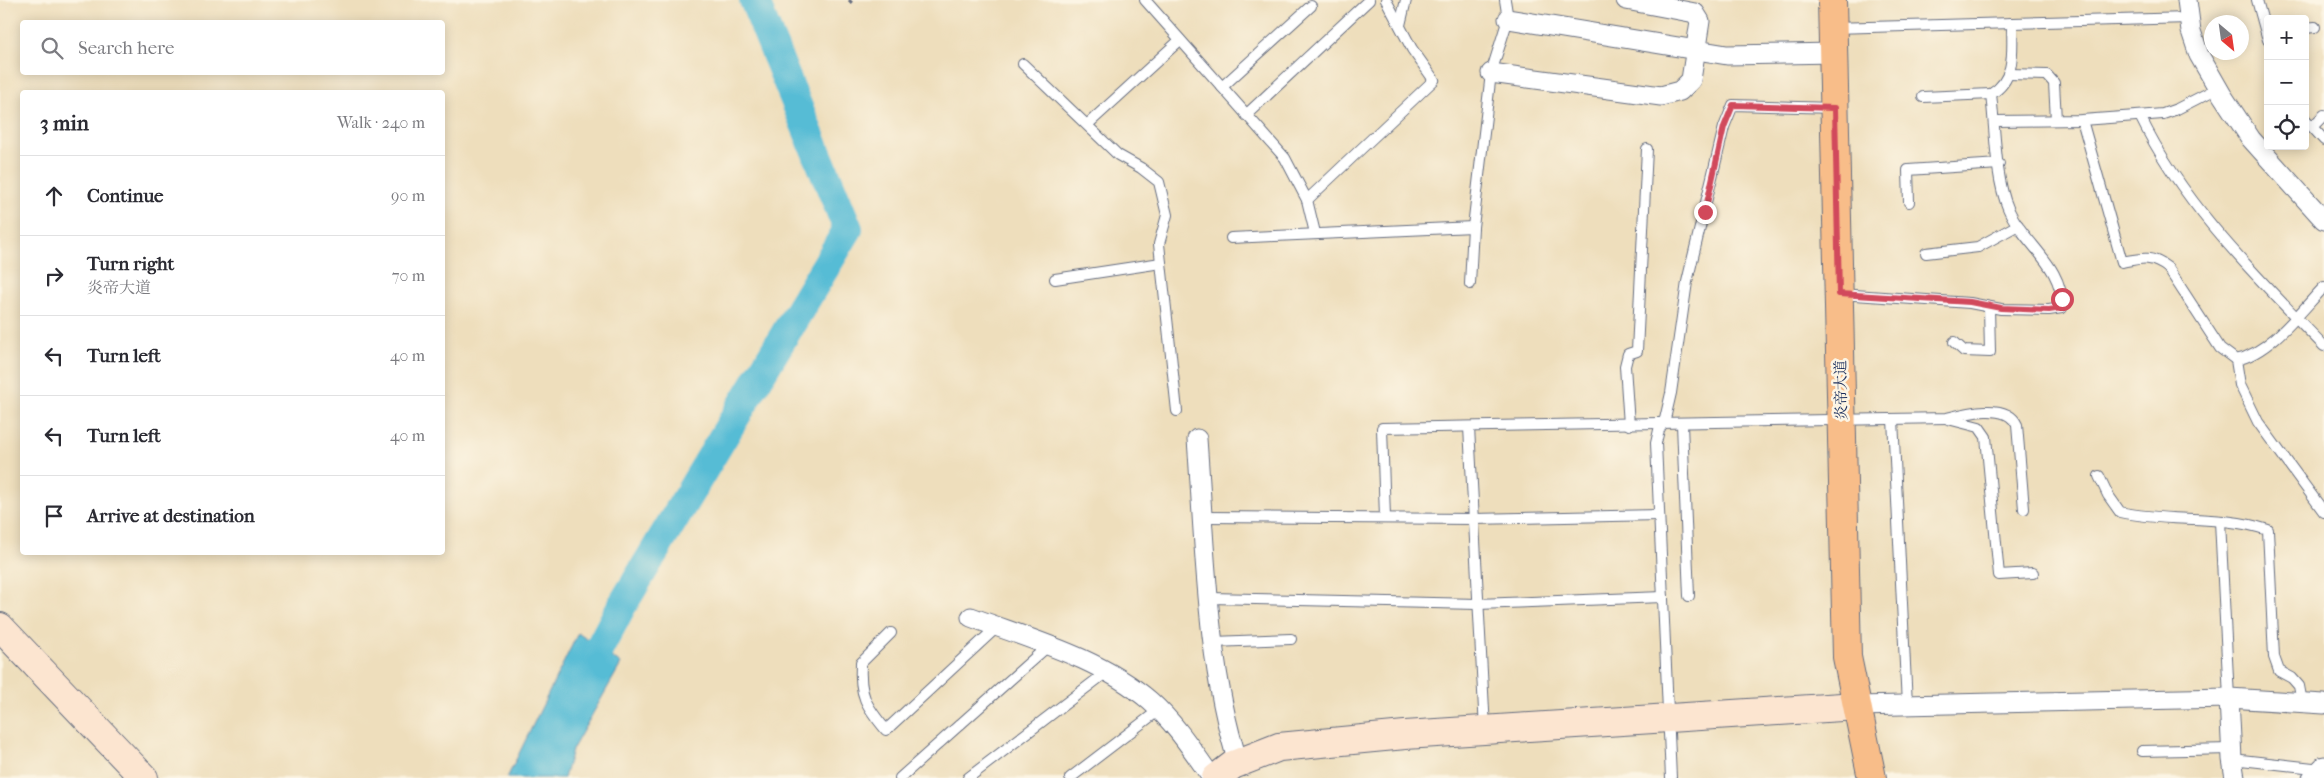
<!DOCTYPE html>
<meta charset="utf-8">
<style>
:root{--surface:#fff;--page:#f7f7f7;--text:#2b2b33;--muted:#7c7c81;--line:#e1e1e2}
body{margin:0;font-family:"IM FELL French Canon","Noto Serif SC",serif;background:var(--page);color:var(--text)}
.controls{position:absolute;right:15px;top:15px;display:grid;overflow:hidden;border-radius:5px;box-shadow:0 2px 12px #0003}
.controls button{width:45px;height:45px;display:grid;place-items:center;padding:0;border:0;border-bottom:1px solid var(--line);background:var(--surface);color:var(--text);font:25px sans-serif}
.compass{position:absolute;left:2204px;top:15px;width:45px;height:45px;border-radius:50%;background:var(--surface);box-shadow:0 2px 12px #0003;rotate:151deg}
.stop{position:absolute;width:15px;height:15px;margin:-11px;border:4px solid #d1495b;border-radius:50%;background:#fff}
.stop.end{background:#d1495b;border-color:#fff;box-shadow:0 1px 5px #0008}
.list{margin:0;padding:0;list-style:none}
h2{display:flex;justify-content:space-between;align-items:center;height:65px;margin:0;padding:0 20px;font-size:21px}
h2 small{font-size:16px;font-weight:400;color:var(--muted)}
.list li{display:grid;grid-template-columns:32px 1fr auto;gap:15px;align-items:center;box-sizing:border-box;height:80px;padding:0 20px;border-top:1px solid var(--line)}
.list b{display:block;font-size:19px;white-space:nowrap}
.list p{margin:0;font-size:16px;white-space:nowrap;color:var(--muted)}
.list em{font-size:16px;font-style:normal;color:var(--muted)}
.icon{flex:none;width:28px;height:28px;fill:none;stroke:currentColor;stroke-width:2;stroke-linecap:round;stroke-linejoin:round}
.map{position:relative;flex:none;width:2324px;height:778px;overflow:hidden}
.search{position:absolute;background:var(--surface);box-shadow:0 2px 12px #0003;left:20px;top:20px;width:425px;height:55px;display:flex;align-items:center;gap:12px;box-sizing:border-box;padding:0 18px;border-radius:5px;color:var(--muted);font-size:19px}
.panel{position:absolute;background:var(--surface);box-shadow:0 2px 12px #0003;left:20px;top:90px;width:425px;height:465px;border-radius:5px}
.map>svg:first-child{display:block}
</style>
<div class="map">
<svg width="2324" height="778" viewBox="0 0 2324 778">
<rect width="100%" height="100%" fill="#fcf5e5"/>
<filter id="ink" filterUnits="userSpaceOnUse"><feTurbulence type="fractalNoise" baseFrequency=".02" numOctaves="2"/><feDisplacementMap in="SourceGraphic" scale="10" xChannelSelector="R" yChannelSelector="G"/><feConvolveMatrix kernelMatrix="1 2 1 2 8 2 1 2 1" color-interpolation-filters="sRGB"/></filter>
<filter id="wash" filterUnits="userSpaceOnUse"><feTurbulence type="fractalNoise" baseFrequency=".0096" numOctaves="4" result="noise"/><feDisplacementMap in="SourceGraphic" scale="20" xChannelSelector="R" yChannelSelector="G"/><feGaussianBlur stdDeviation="1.12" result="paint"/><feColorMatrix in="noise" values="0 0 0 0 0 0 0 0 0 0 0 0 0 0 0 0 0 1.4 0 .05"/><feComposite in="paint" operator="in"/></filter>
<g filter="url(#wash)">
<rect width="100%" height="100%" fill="#eedebc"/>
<path fill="#57bcd5" stroke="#39769a" d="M 578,633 L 621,664 L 572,750 L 564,778 L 507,778 Z"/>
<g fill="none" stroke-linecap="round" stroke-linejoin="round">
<path stroke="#57bcd5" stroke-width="30" d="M 580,685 L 621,607 L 848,229 L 754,0"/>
</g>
</g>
<g filter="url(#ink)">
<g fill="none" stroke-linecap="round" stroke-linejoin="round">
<defs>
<g id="lane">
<path d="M 1145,0 L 1285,158 L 1307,200 L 1315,233"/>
<path d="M 2257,0 L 2268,40"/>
<path d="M 1400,25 L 1406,0"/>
<path d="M 1833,28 L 2189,18"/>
<path d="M 2305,28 L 2315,27"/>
<path d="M 1023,64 L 1118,155 L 1141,168 L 1159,182 L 1167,215 L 1159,244 L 1177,411"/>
<path d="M 2008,74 L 2047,75 L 2054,83 L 2056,120"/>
<path d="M 1222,87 L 1311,6"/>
<path d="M 1923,97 L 1991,94"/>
<path d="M 1246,115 L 1369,0"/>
<path d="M 2140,116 C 2183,205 2256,276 2324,346"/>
<path d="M 2305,119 L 2324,140"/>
<path d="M 2082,120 L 2122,262 C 2142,258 2151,255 2168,268 L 2220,348 L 2236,360 C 2270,353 2300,312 2324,287"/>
<path d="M 1994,121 L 2082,120 L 2163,114 L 2177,109 L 2218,88"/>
<path d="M 1088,124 L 1180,40"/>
<path d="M 2312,127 L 2324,115"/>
<path d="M 1307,200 L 1434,80 L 1412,49 L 1386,0"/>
<path d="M 1909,202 L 1908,170 L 1999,164"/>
<path d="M 1231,238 L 1473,227"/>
<path d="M 1926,253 L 1978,247 L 2018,225"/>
<path d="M 1055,279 L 1161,263"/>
<path d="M 1470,284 L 1473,227 L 1491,73 L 1508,19 L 1505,0"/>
<path d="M 1840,294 L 1970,303 L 2001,309 L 2049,310 L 2062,308 C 2064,265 2023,244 2008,208 C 1995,178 1995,127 1991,94 C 2017,79 2012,48 2012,23"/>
<path d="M 1954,342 L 1964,351 L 1990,352 L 1989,307"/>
<path d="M 2236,360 L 2240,385 L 2258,422 L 2324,512"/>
<path d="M 1893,419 L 1907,705"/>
<path d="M 1948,419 L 1979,427 L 1986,437 L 1999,575 L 2033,573"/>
<path d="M 1682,424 L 1689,596"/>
<path d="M 1629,425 L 1625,366 L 1628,354 L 1637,351 L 1647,149"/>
<path d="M 1469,427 L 1485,729"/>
<path d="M 2099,476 L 2108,495 L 2120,512 C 2169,523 2221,514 2268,530 L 2274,657 L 2279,671 L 2292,678 L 2299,686 L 2302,702"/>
<path d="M 1203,517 L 1474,519 L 1659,515"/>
<path d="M 1385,518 L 1382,428 L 1947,418 C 1966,413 2007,402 2017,425 L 2024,509"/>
<path d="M 2220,521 L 2229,698"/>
<path d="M 1210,598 L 1478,604 L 1663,597"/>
<path d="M 891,633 L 861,663 C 859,695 866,706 886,730 L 997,627"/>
<path d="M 1214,642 L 1291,639"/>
<path d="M 2142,751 L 2231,749"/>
<path d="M 2232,759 L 2322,769"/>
<path d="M 900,778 L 1048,646"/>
<path d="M 968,778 L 1108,671"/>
<path d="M 1070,778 L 1159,710"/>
<path d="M 1671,778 L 1656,443 L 1659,430 L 1665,419 L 1671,393 L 1687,282 L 1724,127 L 1733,105 L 1834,108"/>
</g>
<g id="street">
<path d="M 2187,0 L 2191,31 L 2199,55 L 2222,95 L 2251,139 L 2324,220"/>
<path d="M 1508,19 L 1727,55 L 1833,53"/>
<path d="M 1491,73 L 1661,96 L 1680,91 L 1691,80 L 1700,21 L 1695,13 L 1626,0"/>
<path d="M 1197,439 C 1205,544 1206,663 1238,762"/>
<path d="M 971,617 C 1032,640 1100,658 1150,701 C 1175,723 1193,751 1212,778"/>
<path d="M 2229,698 L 2232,759 L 2235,778"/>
<path d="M 1857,706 L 2229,698 L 2324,704"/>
<path d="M 2312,778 L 2324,766"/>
</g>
<g id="secondary">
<path d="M 0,627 L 144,778"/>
<path d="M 1216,778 L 1233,765 L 1279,747 L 1405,735 L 1857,706"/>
</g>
<path id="primary" d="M 1832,0 L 1847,657 L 1872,778"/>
</defs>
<use href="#lane" stroke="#656c7f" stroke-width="12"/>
<use href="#street" stroke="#656c7f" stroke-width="21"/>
<use href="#secondary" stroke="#656c7f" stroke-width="30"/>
<use href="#primary" stroke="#656c7f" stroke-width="30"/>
<path stroke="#656c7f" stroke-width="3" stroke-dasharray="4 4" stroke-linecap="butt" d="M 849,0 L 854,5"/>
<use href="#lane" stroke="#fff" stroke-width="10"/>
<use href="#street" stroke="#fff" stroke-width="19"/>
<use href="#secondary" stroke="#fce5d0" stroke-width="28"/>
<use href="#primary" stroke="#f8bd89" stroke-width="28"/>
</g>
</g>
<g fill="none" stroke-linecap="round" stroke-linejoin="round" filter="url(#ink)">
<path stroke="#d1495b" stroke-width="6" d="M 1705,212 L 1724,127 L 1733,105 L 1835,108 L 1839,294 L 1970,302 L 2001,308 L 2049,310 L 2062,308 L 2062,299"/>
</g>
<g text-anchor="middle" stroke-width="5" stroke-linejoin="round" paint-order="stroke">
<g font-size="15" fill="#1b2f5e" stroke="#fcf5e5">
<text transform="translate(1841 390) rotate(-91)" y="5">炎帝大道</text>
</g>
</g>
</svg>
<div class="controls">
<button>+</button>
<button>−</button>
<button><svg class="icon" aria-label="locate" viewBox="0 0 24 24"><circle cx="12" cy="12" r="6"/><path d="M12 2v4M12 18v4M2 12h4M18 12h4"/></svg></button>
</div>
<svg class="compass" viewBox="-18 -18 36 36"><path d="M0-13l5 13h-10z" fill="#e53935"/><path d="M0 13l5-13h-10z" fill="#7c7c81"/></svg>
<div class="stop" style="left:2062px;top:299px"></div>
<div class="stop end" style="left:1705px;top:212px"></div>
<div class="search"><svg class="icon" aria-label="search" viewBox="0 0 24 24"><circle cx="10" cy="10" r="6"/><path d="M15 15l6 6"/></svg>Search here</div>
<section class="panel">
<h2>3 min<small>Walk · 240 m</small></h2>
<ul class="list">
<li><svg class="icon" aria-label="ahead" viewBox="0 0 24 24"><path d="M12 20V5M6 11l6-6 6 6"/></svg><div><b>Continue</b></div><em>90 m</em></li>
<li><svg class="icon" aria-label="right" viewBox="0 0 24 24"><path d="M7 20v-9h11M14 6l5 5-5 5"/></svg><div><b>Turn right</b><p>炎帝大道</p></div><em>70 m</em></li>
<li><svg class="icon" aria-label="left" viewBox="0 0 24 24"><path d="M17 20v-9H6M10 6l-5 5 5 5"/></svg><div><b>Turn left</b></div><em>40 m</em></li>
<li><svg class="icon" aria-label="left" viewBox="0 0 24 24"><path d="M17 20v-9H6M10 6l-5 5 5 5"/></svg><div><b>Turn left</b></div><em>40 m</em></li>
<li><svg class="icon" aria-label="arrive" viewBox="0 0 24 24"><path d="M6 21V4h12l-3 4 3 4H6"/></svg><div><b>Arrive at destination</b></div></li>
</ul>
</section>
</div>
